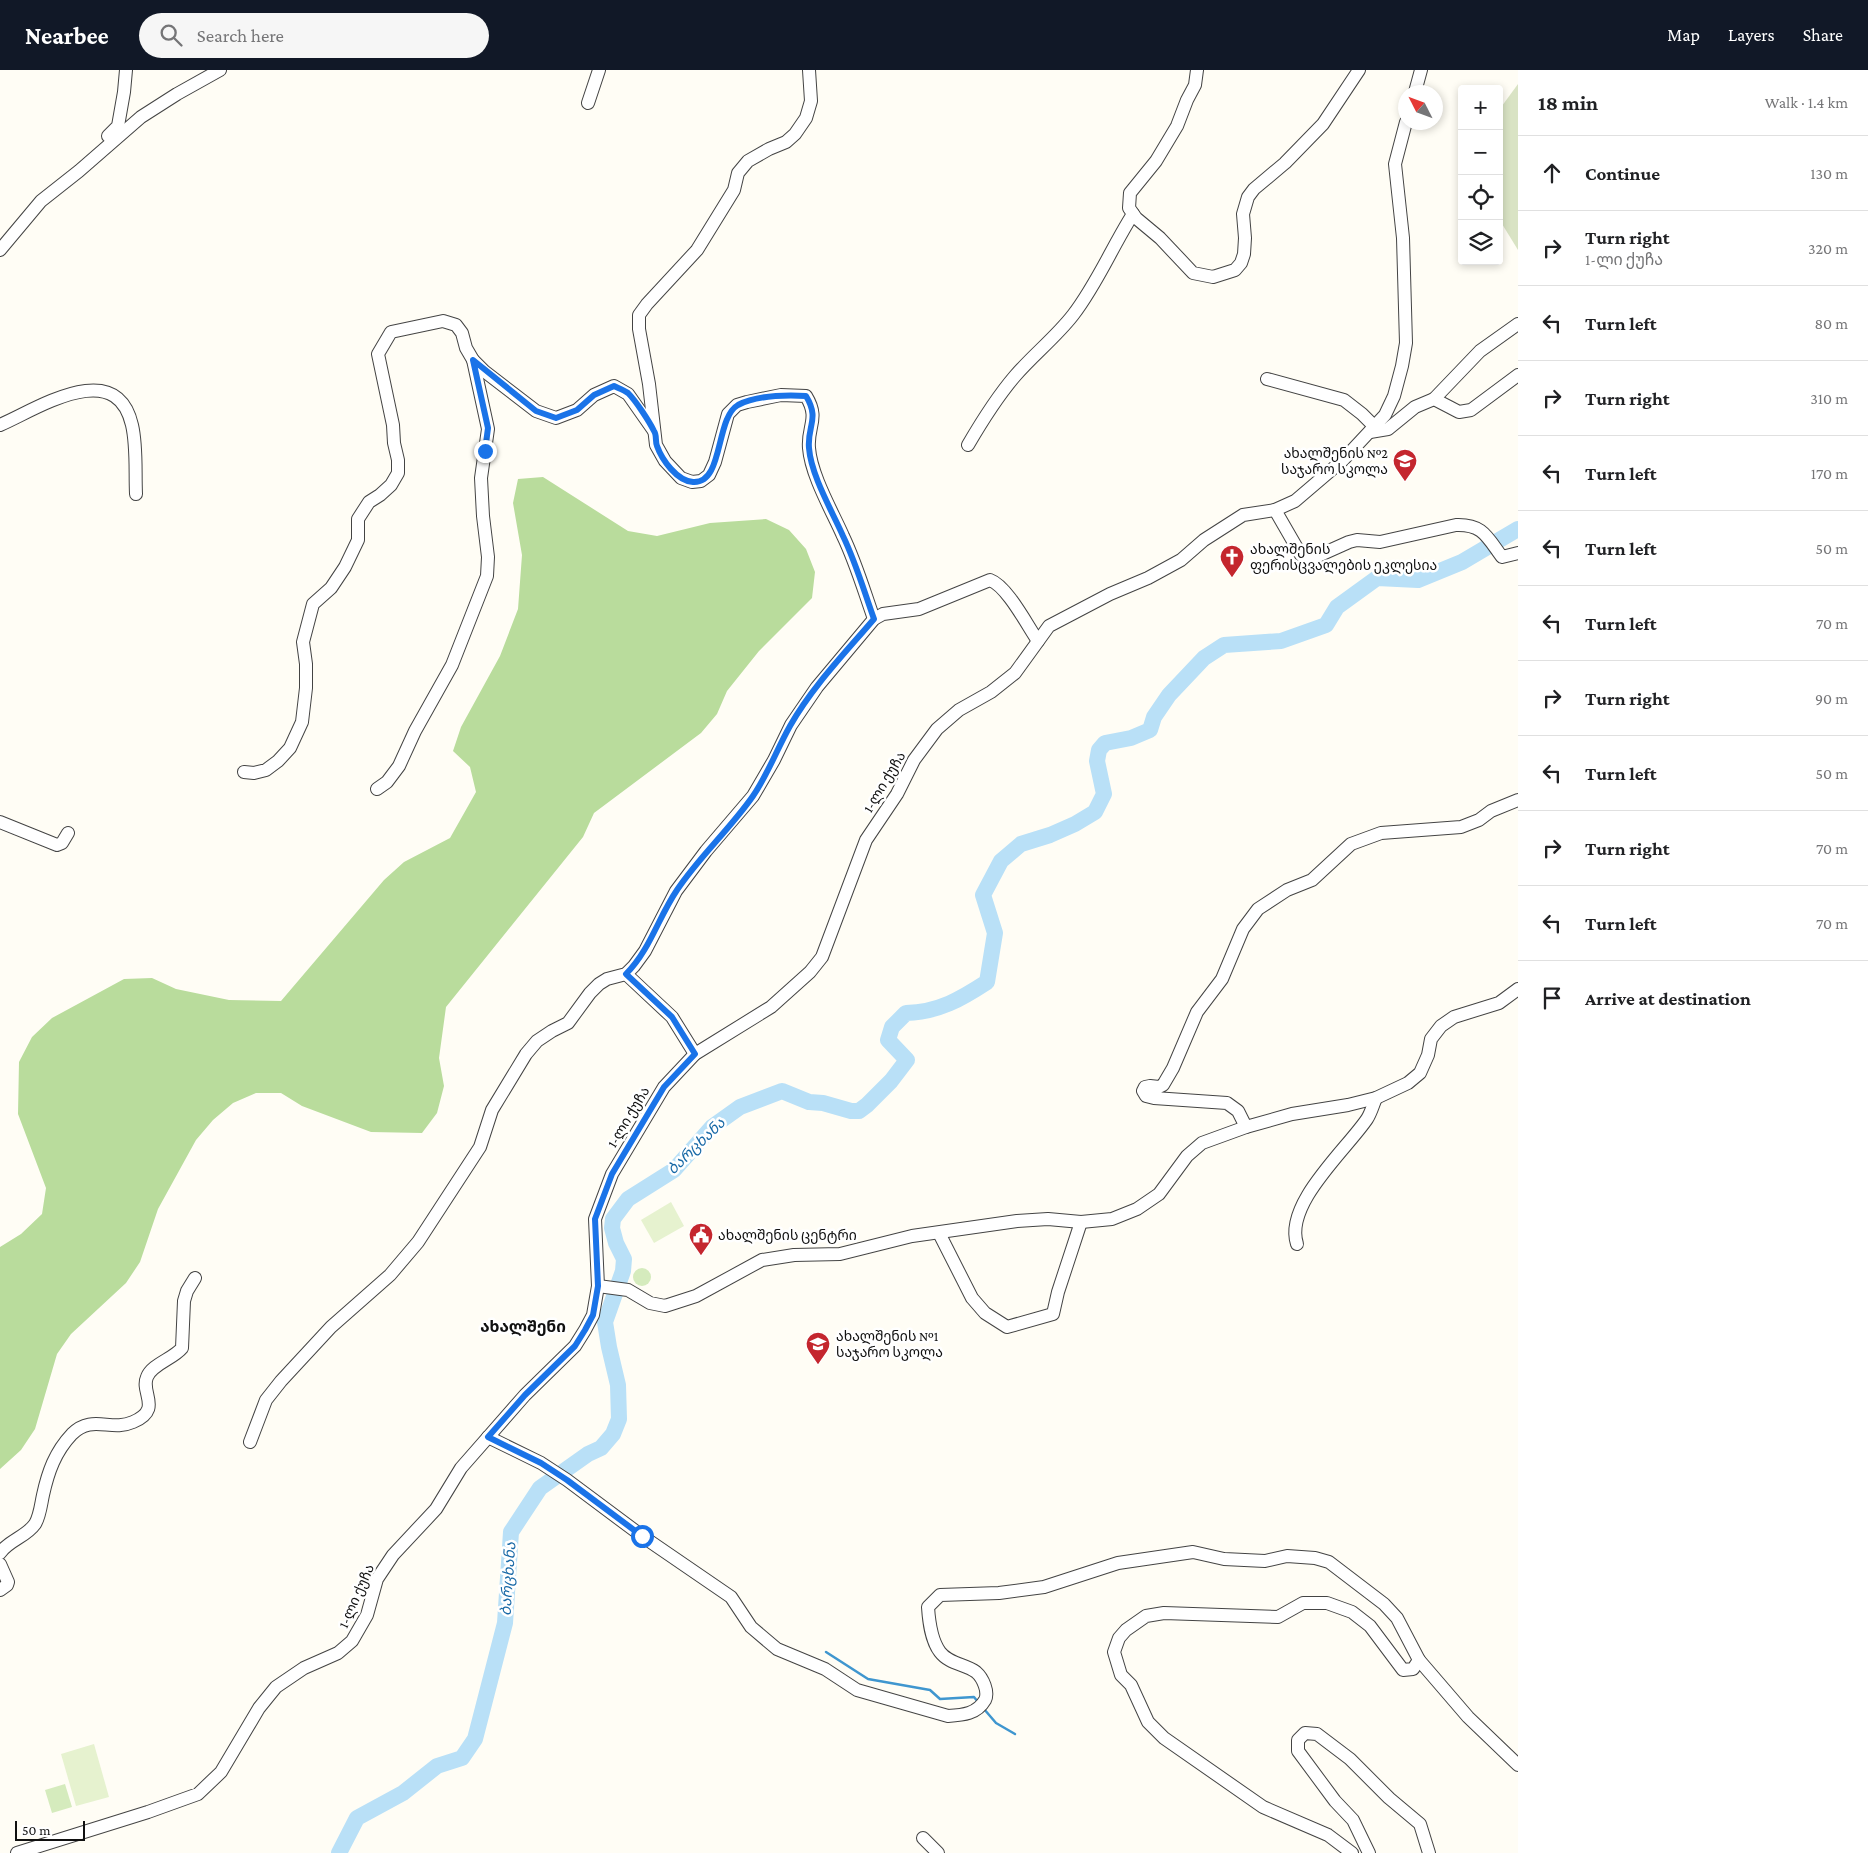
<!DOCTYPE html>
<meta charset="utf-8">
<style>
:root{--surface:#fff;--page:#f6f6f6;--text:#202124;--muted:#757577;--line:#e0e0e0;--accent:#111827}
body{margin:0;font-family:"Crimson Pro","Noto Sans Georgian",serif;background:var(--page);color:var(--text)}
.controls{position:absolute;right:15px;top:15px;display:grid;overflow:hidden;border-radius:5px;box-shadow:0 2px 8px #0003}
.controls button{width:45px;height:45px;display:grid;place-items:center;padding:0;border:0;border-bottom:1px solid var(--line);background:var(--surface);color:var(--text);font:25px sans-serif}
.compass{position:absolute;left:1398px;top:15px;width:45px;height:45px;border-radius:50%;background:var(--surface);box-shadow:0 2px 8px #0003;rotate:312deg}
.scale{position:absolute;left:15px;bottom:12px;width:70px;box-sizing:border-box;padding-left:5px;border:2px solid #111;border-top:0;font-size:14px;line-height:18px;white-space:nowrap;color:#111;-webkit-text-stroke:4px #fff;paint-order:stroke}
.stop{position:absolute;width:15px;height:15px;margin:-11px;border:4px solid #1a73e8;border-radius:50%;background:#fff}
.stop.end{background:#1a73e8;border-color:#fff;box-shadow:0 1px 5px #0008}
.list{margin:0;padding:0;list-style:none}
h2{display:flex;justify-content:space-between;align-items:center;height:65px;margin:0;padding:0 20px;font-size:21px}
h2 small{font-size:16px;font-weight:400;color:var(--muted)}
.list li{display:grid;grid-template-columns:32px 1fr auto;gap:15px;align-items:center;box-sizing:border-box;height:75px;padding:0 20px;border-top:1px solid var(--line)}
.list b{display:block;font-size:19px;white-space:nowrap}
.list p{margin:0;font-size:16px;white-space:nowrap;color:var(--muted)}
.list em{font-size:16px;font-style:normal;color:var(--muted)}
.icon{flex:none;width:28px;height:28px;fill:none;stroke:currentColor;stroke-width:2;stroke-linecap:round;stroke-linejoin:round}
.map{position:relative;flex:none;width:1518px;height:1783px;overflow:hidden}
header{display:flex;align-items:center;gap:30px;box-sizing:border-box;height:70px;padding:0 25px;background:var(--accent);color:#fff}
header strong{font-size:24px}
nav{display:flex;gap:28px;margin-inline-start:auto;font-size:18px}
.search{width:350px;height:45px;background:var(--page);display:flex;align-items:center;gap:12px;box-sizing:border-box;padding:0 18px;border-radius:28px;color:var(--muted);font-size:19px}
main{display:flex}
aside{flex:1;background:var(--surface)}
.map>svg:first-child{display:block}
</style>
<header>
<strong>Nearbee</strong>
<div class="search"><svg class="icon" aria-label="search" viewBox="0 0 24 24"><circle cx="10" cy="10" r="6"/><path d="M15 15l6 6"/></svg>Search here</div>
<nav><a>Map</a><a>Layers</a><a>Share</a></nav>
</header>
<main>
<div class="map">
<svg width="1518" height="1783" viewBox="0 0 1518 1783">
<rect width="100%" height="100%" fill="#fffdf5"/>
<g fill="#d5ebbd">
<circle cx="642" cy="1207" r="9"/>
<path d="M 65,1714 L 72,1737 L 52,1743 L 45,1720 Z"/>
</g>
<path fill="#b9dc9c" d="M 543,407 L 628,461 L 657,466 L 710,453 L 766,449 L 789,460 L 806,479 L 815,502 L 812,528 L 759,581 L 727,621 L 717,644 L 701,663 L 594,743 L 583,767 L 446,937 L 439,988 L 444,1016 L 437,1043 L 422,1063 L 371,1062 L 302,1036 L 281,1023 L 256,1023 L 233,1033 L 213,1050 L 196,1070 L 158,1139 L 140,1192 L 126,1213 L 71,1264 L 57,1284 L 35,1359 L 21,1380 L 0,1399 L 0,1177 L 21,1164 L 42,1144 L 46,1118 L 18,1044 L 19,992 L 32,967 L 52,948 L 124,909 L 152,908 L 176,919 L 229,930 L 281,931 L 384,810 L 404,792 L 450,768 L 476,722 L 470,697 L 453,681 L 461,657 L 500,586 L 518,539 L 522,485 L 513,433 L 518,409 Z"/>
<path fill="#d9e3c4" d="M 1518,14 L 1518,180 L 1499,149 L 1499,40 Z"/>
<g fill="#e6f2cf">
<path d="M 671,1132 L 684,1156 L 654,1173 L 641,1150 Z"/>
<path d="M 94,1674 L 109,1727 L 76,1736 L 61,1684 Z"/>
</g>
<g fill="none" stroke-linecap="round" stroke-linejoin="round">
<g stroke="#3f96cf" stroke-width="2.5">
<path d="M 826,1582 L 868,1609 L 930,1620 L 940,1629 L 974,1627 L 978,1632"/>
<path d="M 984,1639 L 996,1653 L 1015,1664"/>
</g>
<path stroke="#b9e0f7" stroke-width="16" d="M 339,1783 L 357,1748 L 403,1723 L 437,1696 L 462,1688 L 475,1669 L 505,1553 L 511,1462 L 540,1418 L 588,1384 L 601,1378 L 613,1364 L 619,1349 L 618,1315 L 609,1277 L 605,1252 L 623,1201 L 624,1189 L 616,1173 L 612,1158 L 613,1149 L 628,1129 L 674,1100 L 712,1057 L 740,1037 L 782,1021 L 809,1032 L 823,1033 L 851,1041 L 859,1041 L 867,1035 L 891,1011 L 907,990 L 888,970 L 892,957 L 906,943 C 939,942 961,929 987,912 L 995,863 L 983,825 L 1001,791 L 1021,774 L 1050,765 L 1075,754 L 1095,742 L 1104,724 L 1097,691 L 1099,680 L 1105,673 L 1131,668 L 1150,660 L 1154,647 L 1169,625 L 1204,588 L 1224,575 L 1281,571 L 1326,555 L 1337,537 L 1377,508 L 1418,510 L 1462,492 L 1518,459"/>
<defs>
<g id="minor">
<path d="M 809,0 L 811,31 L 806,48 L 795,64 L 786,72 L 769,79 L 748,91 L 738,103 L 734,120 L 697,180 L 647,234 L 639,245 L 639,259 L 649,314 L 656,375 L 665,391 L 681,408 L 692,412 L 701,411 L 709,405 L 715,392 L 728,344 L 737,335 L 747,332 L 781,325 L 806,326 C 820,349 807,356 809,378 C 811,405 832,441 843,466 C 856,493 864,521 874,549"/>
<path d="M 1197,0 L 1195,15 L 1187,30 L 1177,56 L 1156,91 L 1130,123 L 1129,138 L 1136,148 L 1160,168 L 1193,203 L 1213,207 L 1235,200 L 1241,193 L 1244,184 L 1245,168 L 1243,144 L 1248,127 L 1254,119 L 1285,93 L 1323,54 L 1359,0"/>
<path d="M 1415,22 L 1421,0"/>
<path d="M 588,33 L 599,0"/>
<path d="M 108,66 L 118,56 L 124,22 L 126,0"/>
<path d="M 0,180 L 41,131 L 79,101 L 141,47 L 177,24 L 220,0"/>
<path d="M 1267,309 L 1344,330 L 1362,344 L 1375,357"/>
<path d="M 1434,329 L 1480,281 L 1518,254"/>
<path d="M 0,355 C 37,339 116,286 132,355 C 137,376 135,401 136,424"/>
<path d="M 1370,362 L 1388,359 L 1415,337 L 1434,329 L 1459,342 L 1471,340 L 1518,305"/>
<path d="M 968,375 C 982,351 997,327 1015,306 C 1033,285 1056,267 1073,245 C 1097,214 1112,177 1133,144"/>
<path d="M 1275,440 L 1301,485 L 1311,489 L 1349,472 L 1357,470 L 1380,472 L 1456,455 C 1483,454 1487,467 1502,487 L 1518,483"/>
<path d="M 244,702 L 254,703 L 266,700 L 278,691 L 290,678 L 302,652 L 306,618 L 306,594 L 303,572 L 313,534 L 331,518 L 345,497 L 358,470 L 358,449 L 369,432 L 380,425 L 391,415 L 398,403 L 398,390 L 394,373 L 393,355 L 378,284 L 391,262 L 443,251 L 456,255 L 462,263 L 466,278 L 473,290 L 484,301 L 536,341 L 556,348 L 577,340 L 594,325 L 614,316 L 628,324 L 654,361"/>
<path d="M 377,719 L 387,712 L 399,696 L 415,661 L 452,595 L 487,506 L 488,487 L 483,446 L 481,408 L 488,359 L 473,290"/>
<path d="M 0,752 L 57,775 L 62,773 L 68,763"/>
<path d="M 626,904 L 672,947 L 695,984"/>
<path d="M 1246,1057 L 1238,1041 L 1227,1033 L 1154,1028 L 1146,1026 L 1143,1021 L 1145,1017 L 1150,1016 L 1159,1017 L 1163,1015 L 1173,998 L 1197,942 L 1222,909 L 1243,859 L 1258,839 L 1287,820 L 1312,810 L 1351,774 L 1381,763 L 1461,757 L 1479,750 L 1491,741 L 1518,730"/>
<path d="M 939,1163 L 972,1228 L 985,1243 L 1007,1257 L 1053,1244 L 1058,1222 L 1081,1152"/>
<path d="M 1297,1174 C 1284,1134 1346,1080 1367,1049 C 1371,1043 1373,1035 1376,1028"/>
<path d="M 598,1216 L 628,1220 L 650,1233 L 665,1236 L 696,1226 L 762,1190 L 794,1185 L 840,1184 L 912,1166 L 1017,1151 L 1048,1149 L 1081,1152 L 1112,1149 L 1137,1139 L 1159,1124 L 1187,1086 L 1202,1073 L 1246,1057 L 1292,1044 L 1348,1035 L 1376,1028 L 1408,1013 L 1420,1003 L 1428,985 L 1431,969 L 1441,956 L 1454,947 L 1499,933 L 1518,919"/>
<path d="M 488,1367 L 541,1393 L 567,1410 L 642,1466 L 731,1527 L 751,1557 L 777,1579 L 825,1599 L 857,1620 L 948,1646 C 963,1645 977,1644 985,1630 C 989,1622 983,1608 976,1602 C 965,1594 949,1594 940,1582 C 931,1570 929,1552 928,1537 L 940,1525 L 999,1523 L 1044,1517 L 1118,1493 L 1193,1482 L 1224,1489 L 1265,1491 L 1287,1486 L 1315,1488 L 1329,1492 L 1384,1534 L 1397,1548 L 1419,1590 L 1413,1599 L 1403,1600 L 1370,1556 L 1352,1542 L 1327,1533 L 1303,1533 L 1278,1547 L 1164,1543 L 1146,1546 L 1126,1560 L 1119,1568 L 1114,1582 L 1121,1605 L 1131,1615 L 1148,1652 L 1164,1668 L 1263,1737 L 1328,1765 L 1352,1783"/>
<path d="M 250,1372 L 266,1330 L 281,1311 L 331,1257 L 390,1205 L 418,1172 L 480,1077 L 492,1040 L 526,984 L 537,971 L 552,961 L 568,953 L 590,923 L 599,914 L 607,909 L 626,904 L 634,896 L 645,881 L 676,821 L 706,781 L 753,726 L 774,690 L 791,655 L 817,617 L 874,549 L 883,544 L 919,539 L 990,510 C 1007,516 1027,555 1038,571"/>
<path d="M 0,1483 C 9,1470 26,1467 35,1454 C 40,1446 41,1434 43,1425 C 48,1402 55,1382 72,1364 C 92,1344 111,1362 133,1352 C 163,1339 140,1323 147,1307 C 152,1294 173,1289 182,1278 L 184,1231 L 187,1221 L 195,1208"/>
<path d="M 0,1494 L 8,1512 L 7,1515 L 0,1520"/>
<path d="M 1419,1590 L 1468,1647 L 1518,1695"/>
<path d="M 923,1768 L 938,1783"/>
<path d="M 17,1783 L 148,1742 L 198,1724 L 221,1702 L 259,1638 L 276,1617 L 304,1598 L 338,1583 L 352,1571 L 367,1545 L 377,1509 L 393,1485 L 436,1439 L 461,1398 L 525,1325 L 575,1276 L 585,1260 L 593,1245 L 598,1216 L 595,1149 L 612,1104 L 664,1017 L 695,984 L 771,937 L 810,902 L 822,887 L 866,770 L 897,724 L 914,690 L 937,659 L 959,640 L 991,622 L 1015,603 L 1049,556 L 1110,524 L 1148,508 L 1181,490 L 1204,470 L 1243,445 L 1275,440 L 1295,431 L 1343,390 L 1385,345 L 1394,326 L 1402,296 L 1406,273 L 1403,168 L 1395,94 L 1406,52"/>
<path d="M 1369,1783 L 1353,1750 L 1335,1731 L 1298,1681 L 1298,1670 L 1305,1663 L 1317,1664 L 1350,1689 L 1389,1728 L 1420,1754 L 1429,1783"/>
</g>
</defs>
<use href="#minor" stroke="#444" stroke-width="14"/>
<use href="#minor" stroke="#fff" stroke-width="12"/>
</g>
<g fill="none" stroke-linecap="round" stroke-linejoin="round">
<path stroke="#1a73e8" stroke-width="6" d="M 485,381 L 488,358 L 473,290 L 536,341 L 556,348 L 577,340 L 594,325 L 614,316 C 618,318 624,320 628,323 C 636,331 649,351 654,361 C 657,365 655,371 657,376 C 662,390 677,411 693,412 C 724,414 715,348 738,335 C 757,325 786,325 806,326 C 820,349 807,356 809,378 C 811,405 832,441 843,466 C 856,493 864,521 874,549 C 845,583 812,617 790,656 C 777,679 768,704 753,726 C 730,759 699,787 677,820 C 658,848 650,880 626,904 L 672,947 L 695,984 L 664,1017 L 612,1104 L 595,1149 L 598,1216 L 593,1245 L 585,1260 L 575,1276 L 525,1325 L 488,1367 L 541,1393 L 567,1410 L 642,1466"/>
</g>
<defs>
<symbol id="school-pin" viewBox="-11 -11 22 30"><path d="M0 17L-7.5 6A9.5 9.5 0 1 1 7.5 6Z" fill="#c4262e" stroke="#fff"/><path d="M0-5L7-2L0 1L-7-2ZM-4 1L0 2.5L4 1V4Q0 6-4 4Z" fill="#fff"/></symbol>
<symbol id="church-pin" viewBox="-11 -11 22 30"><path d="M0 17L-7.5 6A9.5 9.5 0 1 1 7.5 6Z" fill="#c4262e" stroke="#fff"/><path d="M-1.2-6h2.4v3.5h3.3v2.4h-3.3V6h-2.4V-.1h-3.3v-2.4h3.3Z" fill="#fff"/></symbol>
<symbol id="civic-pin" viewBox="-11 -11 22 30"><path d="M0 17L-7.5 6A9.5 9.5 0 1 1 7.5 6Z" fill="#c4262e" stroke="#fff"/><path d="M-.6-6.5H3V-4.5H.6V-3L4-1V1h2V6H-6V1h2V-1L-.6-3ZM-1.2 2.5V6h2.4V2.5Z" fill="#fff"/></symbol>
</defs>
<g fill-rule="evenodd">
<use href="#school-pin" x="1391" y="377" width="28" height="38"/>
<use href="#church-pin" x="1218" y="473" width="28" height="38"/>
<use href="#civic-pin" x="687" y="1151" width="28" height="38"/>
<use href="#school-pin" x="804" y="1260" width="28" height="38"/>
</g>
<g text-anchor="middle" stroke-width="5" stroke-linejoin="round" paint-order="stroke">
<g font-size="14" fill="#111" stroke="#fff" text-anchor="start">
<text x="1388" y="388" text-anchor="end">ახალშენის №2<tspan x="1388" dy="16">საჯარო სკოლა</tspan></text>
<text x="1250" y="484">ახალშენის<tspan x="1250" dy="16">ფერისცვალების ეკლესია</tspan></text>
<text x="718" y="1170">ახალშენის ცენტრი</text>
<text x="836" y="1271">ახალშენის №1<tspan x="836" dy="16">საჯარო სკოლა</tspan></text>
</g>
<g font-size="14" fill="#111" stroke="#fff">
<text transform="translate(884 712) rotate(-59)" y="5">1-ლი ქუჩა</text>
<text transform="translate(628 1047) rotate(-59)" y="5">1-ლი ქუჩა</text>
<text transform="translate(356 1526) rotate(-66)" y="5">1-ლი ქუჩა</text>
</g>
<g font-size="15" font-style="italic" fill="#1768a6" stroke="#fff">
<text transform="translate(696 1076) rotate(-44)" y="5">ბარცხანა</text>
<text transform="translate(508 1509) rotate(-86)" y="5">ბარცხანა</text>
</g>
<g font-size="16" font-weight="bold" fill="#111" stroke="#fff">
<text x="523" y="1262">ახალშენი</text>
</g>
</g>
</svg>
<div class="controls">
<button>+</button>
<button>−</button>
<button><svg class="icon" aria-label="locate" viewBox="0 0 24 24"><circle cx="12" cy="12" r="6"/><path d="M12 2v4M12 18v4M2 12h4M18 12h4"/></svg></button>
<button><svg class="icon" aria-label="layers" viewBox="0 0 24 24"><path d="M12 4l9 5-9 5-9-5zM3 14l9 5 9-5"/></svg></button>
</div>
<svg class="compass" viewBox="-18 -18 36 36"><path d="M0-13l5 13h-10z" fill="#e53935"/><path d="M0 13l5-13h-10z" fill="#757577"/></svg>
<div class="scale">50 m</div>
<div class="stop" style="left:642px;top:1466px"></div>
<div class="stop end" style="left:485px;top:381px"></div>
</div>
<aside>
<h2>18 min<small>Walk · 1.4 km</small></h2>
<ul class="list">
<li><svg class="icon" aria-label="ahead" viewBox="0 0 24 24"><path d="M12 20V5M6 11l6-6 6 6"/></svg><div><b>Continue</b></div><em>130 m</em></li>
<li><svg class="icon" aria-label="right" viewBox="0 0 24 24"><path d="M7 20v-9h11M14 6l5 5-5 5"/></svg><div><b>Turn right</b><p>1-ლი ქუჩა</p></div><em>320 m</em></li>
<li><svg class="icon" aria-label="left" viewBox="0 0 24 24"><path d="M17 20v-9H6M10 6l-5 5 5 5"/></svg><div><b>Turn left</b></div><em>80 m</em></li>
<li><svg class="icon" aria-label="right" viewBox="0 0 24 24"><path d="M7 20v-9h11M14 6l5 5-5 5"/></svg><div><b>Turn right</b></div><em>310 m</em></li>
<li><svg class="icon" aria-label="left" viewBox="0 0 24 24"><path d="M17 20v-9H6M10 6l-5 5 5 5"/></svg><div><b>Turn left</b></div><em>170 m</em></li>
<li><svg class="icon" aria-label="left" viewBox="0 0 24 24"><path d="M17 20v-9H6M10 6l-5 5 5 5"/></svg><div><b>Turn left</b></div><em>50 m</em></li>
<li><svg class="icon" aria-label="left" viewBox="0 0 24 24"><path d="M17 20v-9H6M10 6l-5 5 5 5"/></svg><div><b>Turn left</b></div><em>70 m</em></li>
<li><svg class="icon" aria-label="right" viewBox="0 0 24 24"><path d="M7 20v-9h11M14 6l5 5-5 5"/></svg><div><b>Turn right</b></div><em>90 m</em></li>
<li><svg class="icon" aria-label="left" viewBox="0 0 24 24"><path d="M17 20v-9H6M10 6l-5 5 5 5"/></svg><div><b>Turn left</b></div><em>50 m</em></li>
<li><svg class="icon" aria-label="right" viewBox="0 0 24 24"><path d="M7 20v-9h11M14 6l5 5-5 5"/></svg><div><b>Turn right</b></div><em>70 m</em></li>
<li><svg class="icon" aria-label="left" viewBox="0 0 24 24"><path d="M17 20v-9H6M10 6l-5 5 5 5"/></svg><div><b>Turn left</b></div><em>70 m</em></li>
<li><svg class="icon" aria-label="arrive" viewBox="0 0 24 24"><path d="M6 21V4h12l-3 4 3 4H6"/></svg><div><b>Arrive at destination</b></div></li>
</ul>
</aside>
</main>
